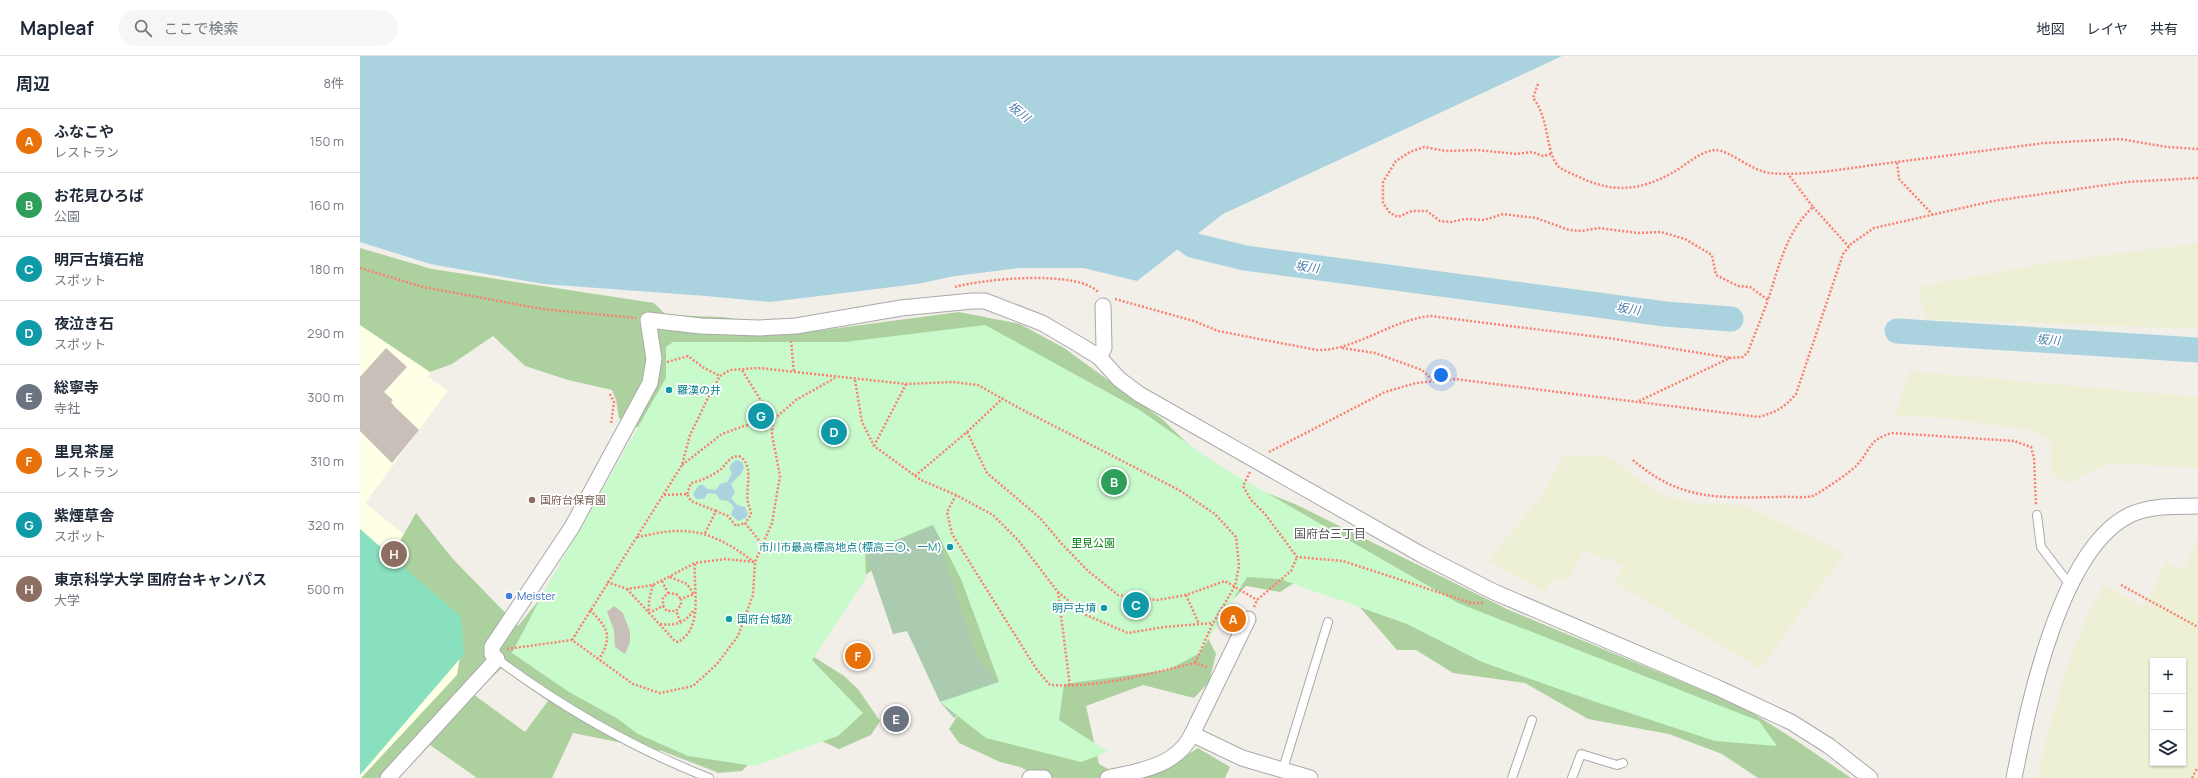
<!DOCTYPE html>
<html lang="ja">
<meta charset="utf-8">
<style>
:root{--surface:#fff;--page:#f6f6f7;--text:#1f2937;--muted:#747a83;--line:#e0e1e3;--accent:#0f766e}
body{margin:0;font-family:Manrope,"Noto Sans JP",sans-serif;background:var(--page);color:var(--text)}
.controls{position:absolute;right:12px;bottom:12px;display:grid;overflow:hidden;border-radius:0px;box-shadow:0 1px 3px #0004}
.controls button{width:36px;height:36px;display:grid;place-items:center;padding:0;border:0;border-bottom:1px solid var(--line);background:var(--surface);color:var(--text);font:20px sans-serif}
.you{position:absolute;left:1081px;top:319px;width:14px;height:14px;margin:-10px;border:3px solid #fff;border-radius:50%;background:#1a73e8;box-shadow:0 0 0 6px #1a73e833}
.badge{display:grid;place-items:center;width:26px;height:26px;border-radius:50%;background:var(--accent);color:#fff;font-size:13px;font-weight:700}
.pin{position:absolute;translate:-50% -50%;border:2px solid #fff;box-shadow:0 1px 4px #0006}
.list{margin:0;padding:0;list-style:none}
h2{display:flex;justify-content:space-between;align-items:center;height:52px;margin:0;padding:0 16px;font-size:17px}
h2 small{font-size:13px;font-weight:400;color:var(--muted)}
.list li{display:grid;grid-template-columns:26px 1fr auto;gap:12px;align-items:center;box-sizing:border-box;height:64px;padding:0 16px;border-top:1px solid var(--line)}
.list b{display:block;font-size:15px;white-space:nowrap}
.list p{margin:0;font-size:13px;white-space:nowrap;color:var(--muted)}
.list em{font-size:13px;font-style:normal;color:var(--muted)}
.icon{flex:none;width:22px;height:22px;fill:none;stroke:currentColor;stroke-width:2;stroke-linecap:round;stroke-linejoin:round}
.map{position:relative;flex:none;width:1838px;height:722px;overflow:hidden}
header{display:flex;align-items:center;gap:24px;box-sizing:border-box;height:56px;padding:0 20px;background:var(--surface);border-bottom:1px solid var(--line)}
header strong{font-size:19px}
nav{display:flex;gap:22px;margin-inline-start:auto;font-size:14px}
.search{width:280px;height:36px;background:var(--page);display:flex;align-items:center;gap:10px;box-sizing:border-box;padding:0 14px;border-radius:22px;color:var(--muted);font-size:15px}
main{display:flex}
aside{flex:1;background:var(--surface)}
.map>svg:first-child{display:block}
</style>
<header>
<strong>Mapleaf</strong>
<div class="search"><svg class="icon" aria-label="search" viewBox="0 0 24 24"><circle cx="10" cy="10" r="6"/><path d="M15 15l6 6"/></svg>ここで検索</div>
<nav><a>地図</a><a>レイヤ</a><a>共有</a></nav>
</header>
<main>
<aside>
<h2>周辺<small>8件</small></h2>
<ul class="list">
<li><span class="badge" style="background:#e8710a">A</span><div><b>ふなこや</b><p>レストラン</p></div><em>150 m</em></li>
<li><span class="badge" style="background:#2e9e5b">B</span><div><b>お花見ひろば</b><p>公園</p></div><em>160 m</em></li>
<li><span class="badge" style="background:#0f9aa8">C</span><div><b>明戸古墳石棺</b><p>スポット</p></div><em>180 m</em></li>
<li><span class="badge" style="background:#0f9aa8">D</span><div><b>夜泣き石</b><p>スポット</p></div><em>290 m</em></li>
<li><span class="badge" style="background:#6b7280">E</span><div><b>総寧寺</b><p>寺社</p></div><em>300 m</em></li>
<li><span class="badge" style="background:#e8710a">F</span><div><b>里見茶屋</b><p>レストラン</p></div><em>310 m</em></li>
<li><span class="badge" style="background:#0f9aa8">G</span><div><b>紫煙草舎</b><p>スポット</p></div><em>320 m</em></li>
<li><span class="badge" style="background:#8d6e63">H</span><div><b>東京科学大学 国府台キャンパス</b><p>大学</p></div><em>500 m</em></li>
</ul>
</aside>
<div class="map">
<svg width="1838" height="722" viewBox="0 0 1838 722">
<rect width="100%" height="100%" fill="#f2efe9"/>
<path fill="#ffffe5" d="M 0,269 L 70,316 L 68,321 L 88,335 L 5,447 L 129,546 L 118,598 L 16,722 L 0,722 Z"/>
<g fill="#eef0d5" fill-rule="evenodd">
<path d="M 1838,187 L 1838,273 L 1566,263 L 1558,231 L 1698,205 Z"/>
<path d="M 1549,315 L 1838,341 L 1838,412 L 1748,407 L 1707,427 L 1692,419 L 1690,385 L 1675,375 L 1581,362 L 1535,360 Z"/>
<path d="M 1204,399 L 1247,400 L 1297,437 L 1339,448 L 1384,449 L 1485,497 L 1400,613 L 1256,527 L 1263,509 L 1223,495 L 1208,526 L 1196,521 L 1184,535 L 1128,505 L 1184,437 Z"/>
<path d="M 1838,485 L 1838,722 L 1678,722 L 1683,696 L 1705,617 L 1723,568 L 1744,529 L 1783,551 L 1792,536 L 1806,505 L 1823,514 ZM 1793,605 L 1823,605 L 1823,707 L 1793,707 Z"/>
</g>
<g fill="#add19e" fill-rule="evenodd">
<path d="M 0,192 L 72,213 L 294,247 L 306,259 L 363,261 L 456,275 L 599,256 L 660,268 L 704,292 L 802,363 L 859,418 L 935,448 L 1149,554 L 1383,651 L 1437,685 L 1491,722 L 1398,722 L 1362,698 L 1309,678 L 1228,663 L 1165,627 L 1093,617 L 1056,594 L 1037,594 L 984,533 L 950,517 L 920,536 L 886,530 L 844,574 L 856,598 L 849,626 L 834,642 L 783,629 L 726,650 L 739,708 L 765,722 L 682,722 L 660,711 L 640,706 L 599,687 L 589,673 L 618,627 L 557,485 L 540,476 L 520,509 L 480,536 L 443,594 L 484,620 L 498,633 L 520,665 L 511,679 L 479,693 L 442,676 L 408,688 L 382,715 L 359,717 L 302,695 L 213,677 L 192,722 L 117,722 L 70,689 L 38,722 L 1,722 L 97,619 L 103,582 L 33,508 L 37,490 L 56,457 L 93,503 L 158,570 L 200,518 L 299,382 L 259,362 L 256,344 L 252,334 L 208,324 L 165,310 L 133,280 L 92,308 L 70,316 L 0,269 ZM 142,612 L 188,645 L 165,676 L 113,638 Z"/>
<path d="M 838,692 L 870,711 L 865,722 L 781,722 L 807,712 Z"/>
</g>
<path fill="#aacbaf" d="M 574,469 L 617,602 L 639,626 L 594,662 L 580,646 L 547,575 L 533,578 L 505,496 Z"/>
<path fill="#c8facc" d="M 625,269 L 778,353 L 860,410 L 1098,547 L 1399,665 L 1417,690 L 1355,685 L 1233,645 L 1122,606 L 1047,568 L 920,523 L 887,521 L 840,597 L 808,614 L 704,628 L 699,664 L 748,696 L 721,706 L 626,682 L 580,646 L 639,626 L 601,523 L 573,469 L 505,496 L 506,522 L 452,604 L 503,657 L 478,680 L 394,710 L 328,700 L 278,678 L 258,663 L 209,636 L 152,597 L 182,539 L 306,322 L 306,291 L 313,286 L 485,286 Z"/>
<path fill="#88e0be" d="M 0,473 L 101,561 L 104,598 L 0,719 Z"/>
<g fill="#aad3df">
<path d="M 0,0 L 1202,0 L 863,158 L 777,225 L 723,212 L 659,212 L 595,220 L 557,228 L 410,246 L 346,240 L 183,228 L 70,208 L 0,186 Z"/>
<path d="M 376,404 L 382,406 C 388,416 376,421 371,428 L 375,436 L 371,442 L 377,449 L 385,451 L 388,458 L 386,462 L 378,465 L 371,459 L 374,451 L 368,445 L 360,444 L 356,438 L 348,437 L 344,443 L 336,443 L 333,438 L 339,429 L 343,429 L 347,433 L 356,434 L 360,428 L 367,426 L 372,418 C 368,412 370,408 376,404 Z"/>
</g>
<g fill="none" stroke-linecap="round" stroke-linejoin="round">
<g stroke="#aad3df" stroke-width="25">
<path d="M 800,164 L 832,189 L 885,202 L 1305,258 L 1371,263"/>
<path d="M 1537,275 L 1838,294"/>
</g>
</g>
<g fill="#c7bfb8">
<path d="M 26,292 L 47,311 L 24,336 L 33,344 L 31,346 L 35,351 L 59,374 L 32,407 L 0,375 L 0,321 Z"/>
<path d="M 254,550 L 263,557 L 270,576 L 270,586 L 265,598 L 255,591 L 254,574 L 247,556 Z"/>
</g>
<g fill="none" stroke-linecap="round" stroke-linejoin="round">
<defs>
<g id="service">
<path d="M 1677,459 L 1681,491 L 1710,529"/>
<path d="M 137,603 C 203,652 273,692 349,722"/>
<path d="M 923,713 L 968,566"/>
<path d="M 1152,722 L 1172,664"/>
<path d="M 1212,722 L 1221,698 L 1257,709 L 1263,707"/>
</g>
<g id="minor">
<path d="M 739,301 L 744,292 L 743,250"/>
<path d="M 832,678 L 888,563"/>
<path d="M 28,722 L 137,603 L 132,598 L 132,591 L 212,471 L 290,327 L 294,303 L 288,264 L 341,270 L 399,272 L 436,270 L 541,252 L 612,245 L 625,245 L 682,267 L 718,288 L 739,301 L 759,323 L 779,338 L 1062,499 L 1134,536 L 1356,631 L 1431,666 L 1469,690 L 1510,722"/>
<path d="M 670,722 L 684,722"/>
<path d="M 748,722 C 780,715 817,710 832,678 L 882,702 L 950,722"/>
<path d="M 1654,722 C 1668,651 1700,490 1772,458 C 1793,449 1816,451 1838,450"/>
</g>
</defs>
<use href="#service" stroke="#a9a9a9" stroke-width="10"/>
<use href="#minor" stroke="#a9a9a9" stroke-width="17"/>
<g stroke="#fa8072" stroke-width="2.5" stroke-dasharray="2 2" stroke-linecap="butt">
<path d="M 1178,28 L 1173,42 C 1190,62 1185,97 1199,111 C 1203,114 1210,117 1215,119 C 1250,137 1278,136 1312,117 C 1325,110 1340,95 1355,94 C 1370,94 1391,115 1410,117 C 1447,121 1499,110 1537,106"/>
<path d="M 1191,98 L 1183,100 L 1172,96 L 1157,98 L 1117,94 L 1086,95 L 1064,91 L 1050,96 L 1036,105 L 1023,126 L 1023,147 L 1030,157 L 1038,161 L 1052,155 L 1067,155 L 1080,165 L 1091,166 L 1105,163 L 1124,164 L 1143,158 L 1176,162 L 1209,174 L 1221,175 L 1239,172 L 1279,177 L 1301,176 L 1325,183 L 1352,199 L 1356,219 L 1378,230 L 1390,231 L 1408,244 C 1419,210 1426,176 1453,151 L 1428,118"/>
<path d="M 1453,151 L 1489,191"/>
<path d="M 1573,159 L 1539,123 L 1537,106 L 1684,87 L 1760,83 L 1807,91 L 1838,93"/>
<path d="M 0,212 L 63,231 L 182,253 L 276,262"/>
<path d="M 595,231 C 623,223 719,213 739,237"/>
<path d="M 755,243 L 834,265 L 858,275 L 957,294 C 995,295 1031,264 1070,260 L 1255,283 L 1370,302"/>
<path d="M 431,285 L 434,317"/>
<path d="M 982,292 L 1015,297 L 1062,314 L 1075,326"/>
<path d="M 307,306 L 328,300 L 344,312 L 360,320"/>
<path d="M 495,324 L 502,366 L 514,390 L 561,424 L 596,439 L 633,459 L 658,484 L 698,536 L 726,559 L 768,577 L 804,571 L 853,567"/>
<path d="M 250,338 L 254,346 L 251,368"/>
<path d="M 1279,345 L 1370,302 L 1383,301 L 1388,296 L 1408,244"/>
<path d="M 607,376 L 627,417 L 680,462 L 701,487 L 727,514 L 758,539 L 797,544 L 826,539 L 865,525 L 897,544"/>
<path d="M 514,390 L 546,328"/>
<path d="M 909,396 L 1025,336 L 1056,327 L 1095,323 L 1398,361 C 1415,357 1425,351 1436,338 L 1483,198 L 1491,188 L 1514,172 L 1633,145 L 1767,126 L 1838,122"/>
<path d="M 1273,404 C 1320,445 1360,442 1419,441 C 1429,440 1447,443 1455,439 C 1465,433 1491,416 1497,409 C 1512,392 1508,384 1532,377 L 1654,385 L 1671,391 L 1674,402 L 1676,450"/>
<path d="M 322,409 L 362,378 L 384,370 L 413,364 L 382,314"/>
<path d="M 890,416 L 883,430 L 891,444 L 905,458 L 937,501 L 983,505 L 1111,547 L 1123,547"/>
<path d="M 555,420 L 607,376 L 643,342"/>
<path d="M 327,438 L 331,427 C 341,425 351,420 360,414 C 367,408 369,400 379,400 C 395,409 385,432 388,447 C 389,451 391,455 391,459 L 385,467"/>
<path d="M 304,439 L 327,438 L 331,445 L 356,455"/>
<path d="M 596,439 L 587,456 L 592,478 L 677,614 L 690,629 C 740,632 787,618 835,607 L 849,612"/>
<path d="M 345,477 L 356,455 L 368,460 L 376,470 L 385,467 L 402,488"/>
<path d="M 277,481 C 290,479 303,475 316,475 C 348,474 370,488 394,506"/>
<path d="M 310,521 L 327,528 L 334,538 L 321,543 L 321,549 L 316,555 L 321,568"/>
<path d="M 302,525 L 308,537 L 303,542 L 303,550"/>
<path d="M 247,526 L 267,533 L 293,529 L 335,507 L 365,503 L 395,506"/>
<path d="M 293,529 L 289,544 L 289,557 L 303,550 L 307,555 L 316,555"/>
<path d="M 1761,529 L 1838,571"/>
<path d="M 267,533 L 314,584 L 318,586 C 344,572 333,532 335,507"/>
<path d="M 698,536 L 710,630"/>
<path d="M 308,537 L 316,538 L 321,543"/>
<path d="M 826,539 L 839,568"/>
<path d="M 894,551 L 897,544 L 931,515 L 937,501"/>
<path d="M 230,554 C 248,572 253,581 239,603"/>
<path d="M 300,568 C 316,570 325,567 334,554"/>
<path d="M 212,584 L 322,409 L 330,379 L 349,340 L 360,320 L 370,314 L 399,312 L 546,328 L 593,326 L 618,329 L 659,352 L 819,434 L 855,458 L 876,481 L 879,510 L 875,530 L 853,567 L 835,607"/>
<path d="M 147,593 L 212,584 L 273,628 L 300,637 L 333,630 L 357,608 L 378,580 L 393,539 L 395,506 L 412,467 L 420,420 L 412,379 L 413,364 L 436,344 L 475,322"/>
<path d="M 1832,722 L 1838,711"/>
</g>
<use href="#service" stroke="#fff" stroke-width="8"/>
<use href="#minor" stroke="#fff" stroke-width="15"/>
</g>
<g fill="#0f9aa8" stroke="#fff" stroke-width="1.5">
<circle cx="309" cy="334" r="4"/>
<circle cx="590" cy="491" r="4"/>
<circle cx="744" cy="552" r="4"/>
<circle cx="369" cy="563" r="4"/>
</g>
<circle fill="#8d6e63" stroke="#fff" stroke-width="1.5" cx="172" cy="444" r="4"/>
<circle fill="#3f7fe0" stroke="#fff" stroke-width="1.5" cx="149" cy="540" r="4"/>
<g text-anchor="middle" stroke-width="3.5" stroke-linejoin="round" paint-order="stroke">
<g font-size="11" fill="#0d838f" stroke="#fff" text-anchor="start">
<text x="317" y="338">羅漢の井</text>
<text x="582" y="495" text-anchor="end">市川市最高標高地点(標高三〇、一M)</text>
<text x="736" y="556" text-anchor="end">明戸古墳</text>
<text x="377" y="567">国府台城跡</text>
</g>
<g font-size="11" fill="#785e54" stroke="#fff" text-anchor="start">
<text x="180" y="448">国府台保育園</text>
</g>
<g font-size="11" fill="#0c8416" stroke="#fff">
<text x="733" y="491">里見公園</text>
</g>
<g font-size="11" fill="#366cbe" stroke="#fff" text-anchor="start">
<text x="157" y="544">Meister</text>
</g>
<g font-size="12" font-style="italic" fill="#4a7aab" stroke="#fff">
<text transform="translate(659 56) rotate(38)" y="4">坂川</text>
<text transform="translate(947 211) rotate(8)" y="4">坂川</text>
<text transform="translate(1268 253) rotate(8)" y="4">坂川</text>
<text transform="translate(1688 284) rotate(4)" y="4">坂川</text>
</g>
<g font-size="12" fill="#555" stroke="#fff">
<text x="970" y="482">国府台三丁目</text>
</g>
</g>
</svg>
<div class="controls">
<button>+</button>
<button>−</button>
<button><svg class="icon" aria-label="layers" viewBox="0 0 24 24"><path d="M12 4l9 5-9 5-9-5zM3 14l9 5 9-5"/></svg></button>
</div>
<div class="you"></div>
<div class="pin badge" style="left:873px;top:563px;background:#e8710a">A</div>
<div class="pin badge" style="left:754px;top:426px;background:#2e9e5b">B</div>
<div class="pin badge" style="left:776px;top:549px;background:#0f9aa8">C</div>
<div class="pin badge" style="left:474px;top:376px;background:#0f9aa8">D</div>
<div class="pin badge" style="left:536px;top:663px;background:#6b7280">E</div>
<div class="pin badge" style="left:498px;top:600px;background:#e8710a">F</div>
<div class="pin badge" style="left:401px;top:360px;background:#0f9aa8">G</div>
<div class="pin badge" style="left:34px;top:498px;background:#8d6e63">H</div>
</div>
</main>
